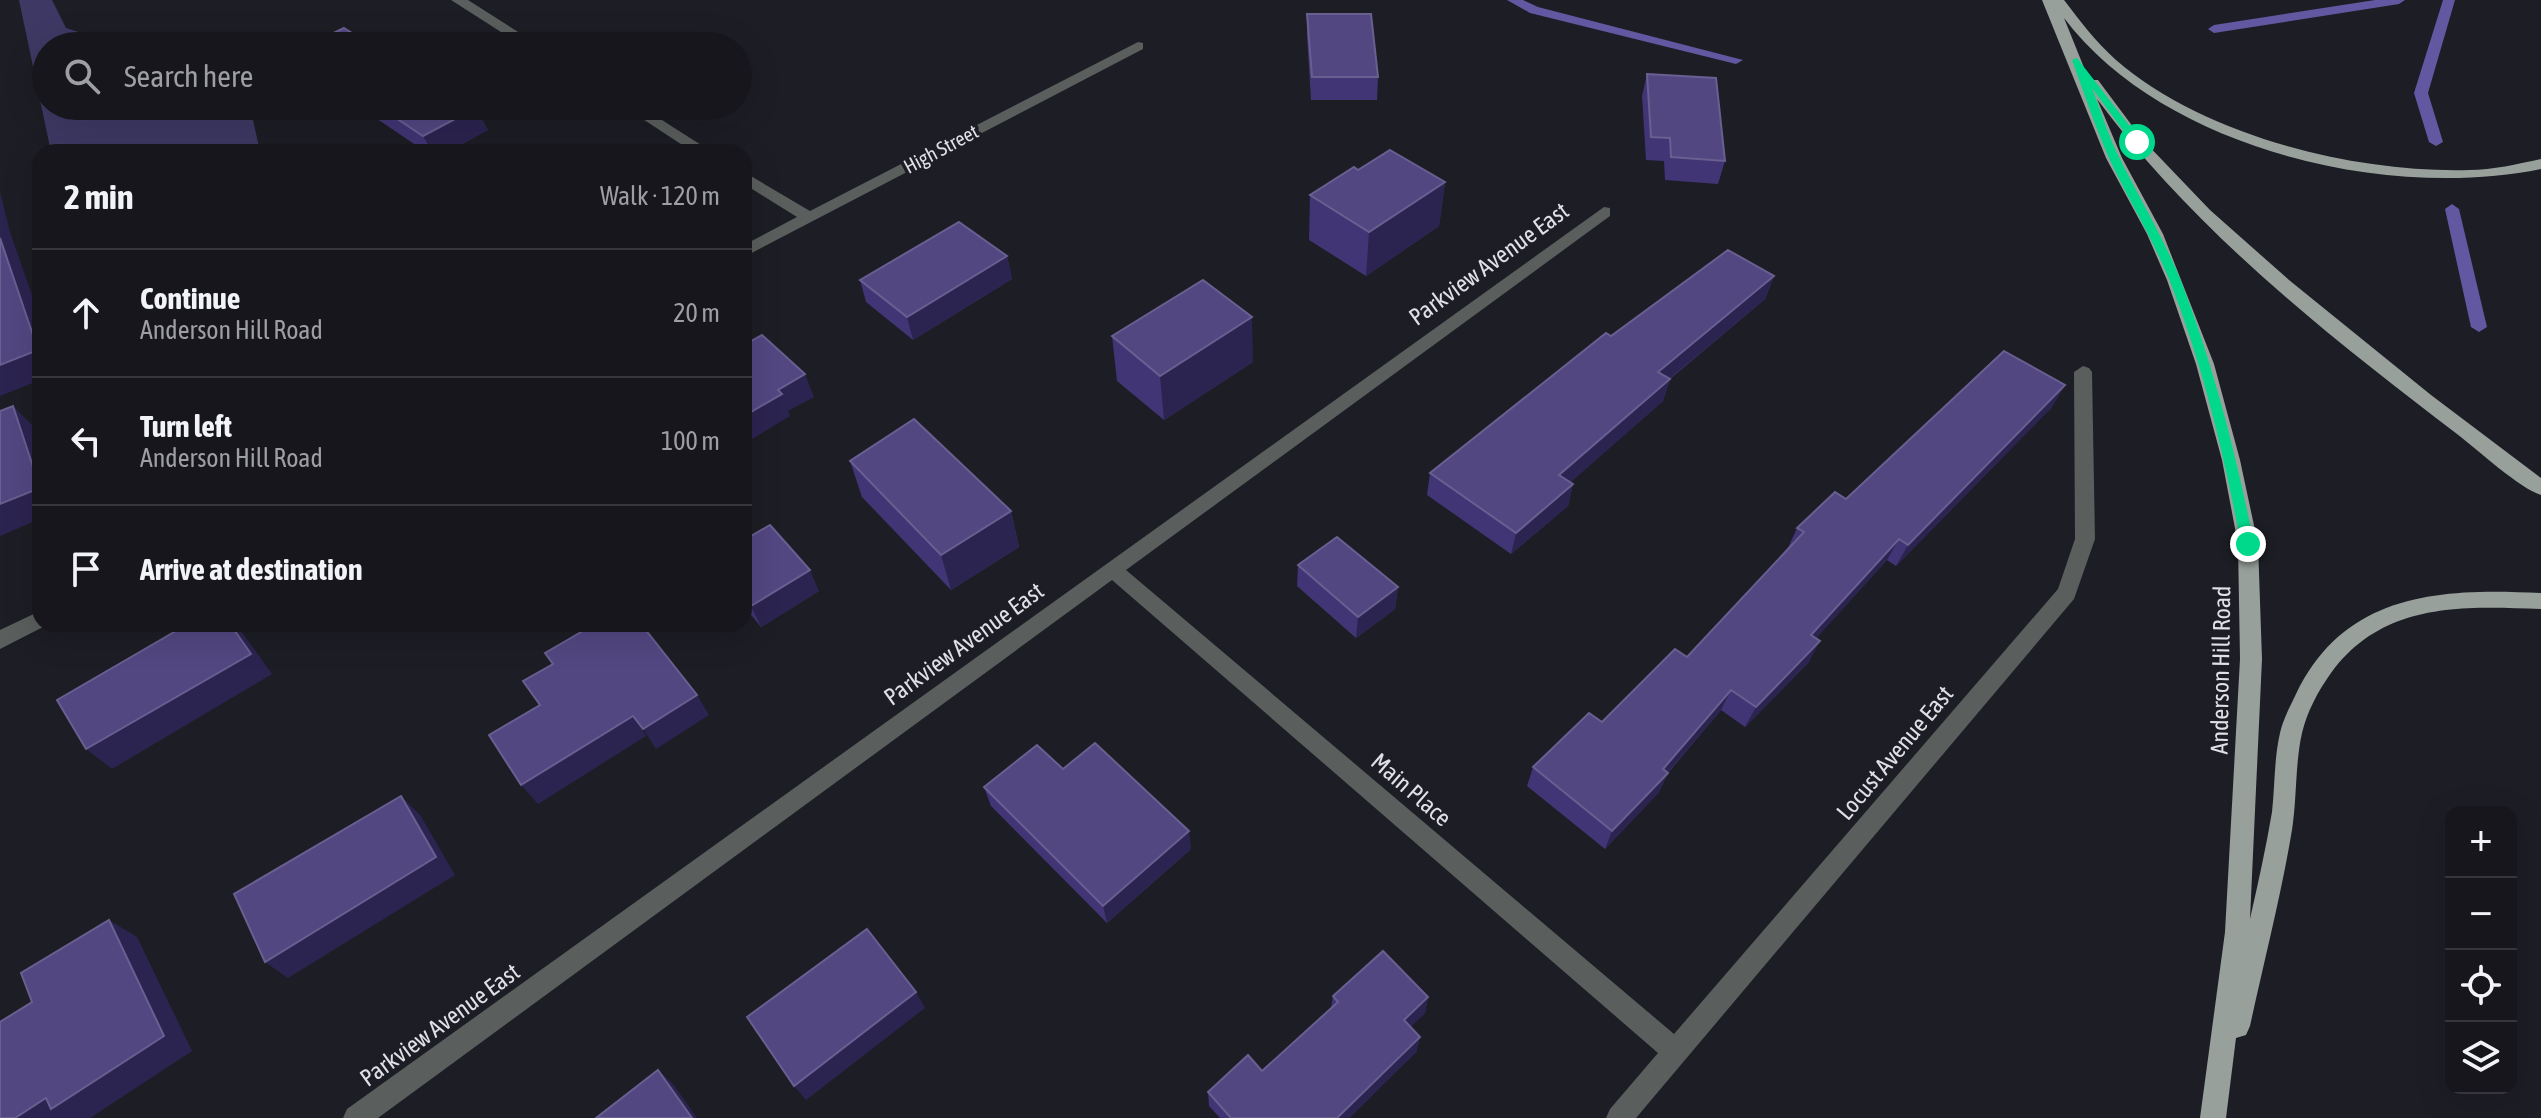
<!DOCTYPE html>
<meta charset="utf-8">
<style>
:root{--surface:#16161c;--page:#232329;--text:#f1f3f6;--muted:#9e9fa3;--line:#35353b}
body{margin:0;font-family:"Asap Condensed",sans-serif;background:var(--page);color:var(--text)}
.controls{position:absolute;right:24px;bottom:24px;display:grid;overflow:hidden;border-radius:16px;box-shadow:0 8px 32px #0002}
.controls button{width:72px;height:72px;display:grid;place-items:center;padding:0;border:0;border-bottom:2px solid var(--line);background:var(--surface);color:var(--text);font:40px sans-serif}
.stop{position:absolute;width:24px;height:24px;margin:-18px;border:6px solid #00d98c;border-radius:50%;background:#fff}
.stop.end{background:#00d98c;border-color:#fff;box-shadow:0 2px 8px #0008}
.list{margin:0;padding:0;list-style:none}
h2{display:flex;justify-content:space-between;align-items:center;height:104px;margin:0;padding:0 32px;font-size:34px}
h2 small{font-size:26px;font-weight:400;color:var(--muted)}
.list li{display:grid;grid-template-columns:52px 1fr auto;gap:24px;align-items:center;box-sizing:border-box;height:128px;padding:0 32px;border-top:2px solid var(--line)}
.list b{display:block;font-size:30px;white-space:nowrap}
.list p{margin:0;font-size:26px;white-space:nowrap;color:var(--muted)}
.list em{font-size:26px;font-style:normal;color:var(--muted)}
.icon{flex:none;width:44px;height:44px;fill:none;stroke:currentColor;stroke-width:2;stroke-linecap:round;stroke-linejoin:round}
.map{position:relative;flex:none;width:2541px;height:1118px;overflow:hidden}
.search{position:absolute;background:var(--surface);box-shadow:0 8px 32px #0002;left:32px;top:32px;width:720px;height:88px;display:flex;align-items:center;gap:20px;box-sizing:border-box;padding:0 28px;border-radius:44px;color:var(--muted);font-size:30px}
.panel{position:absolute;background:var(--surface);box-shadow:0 8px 32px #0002;left:32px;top:144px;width:720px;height:488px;border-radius:24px}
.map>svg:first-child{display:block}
</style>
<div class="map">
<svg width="2541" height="1118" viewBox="0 0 2541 1118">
<rect width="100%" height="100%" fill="#1d1d25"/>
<path fill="#3e3964" d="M 19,0 L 52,0 L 66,28 L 122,46 L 46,46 L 46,106 L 242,106 L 251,111 L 259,147 L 234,152 L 51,152 Z"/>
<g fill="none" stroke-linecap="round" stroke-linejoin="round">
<g fill="#6258a1" fill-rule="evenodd">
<path d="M 1507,0 L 1523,0 L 1538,7 L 1743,60 L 1736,64 L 1530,13 Z"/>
<path d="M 2375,0 L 2405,0 L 2399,4 L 2214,33 L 2208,29 L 2214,25 Z"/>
<path d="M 2443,0 L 2455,0 L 2428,93 L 2443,142 L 2436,146 L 2429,142 L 2414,93 Z"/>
<path d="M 2452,204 L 2459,209 L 2487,327 L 2479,332 L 2471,327 L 2445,209 Z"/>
</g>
<g fill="#5a5e5c" fill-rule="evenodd">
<path d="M 451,0 L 468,0 L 540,46 L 523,46 Z"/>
<path d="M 1138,42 L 1143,43 L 1143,49 L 744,257 L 744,245 L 797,217 L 744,184 L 744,172 L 810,211 Z"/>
<path d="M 623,106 L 640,106 L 712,152 L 693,152 Z"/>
<path d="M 1604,207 L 1610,208 L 1610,216 L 1126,570 L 1674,1034 L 2058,589 L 2075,539 L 2074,372 L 2083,366 L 2089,368 L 2092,372 L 2095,539 L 2074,599 L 1636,1118 L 1606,1118 L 1610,1109 L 1658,1053 L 1112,580 L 378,1118 L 343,1118 L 347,1109 Z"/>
<path d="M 40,611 L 40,624 L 47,625 L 0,649 L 0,630 Z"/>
</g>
<path fill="#97a09a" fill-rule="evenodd" d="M 2042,0 L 2064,0 C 2080,21 2096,42 2116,60 C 2204,136 2354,173 2469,170 C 2493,170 2517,164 2541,159 L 2541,169 C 2386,201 2162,148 2064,18 L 2089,80 L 2098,80 L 2142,139 L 2210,210 L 2289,280 L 2431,395 L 2541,478 L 2541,495 C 2519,488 2478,450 2457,434 C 2327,335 2195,231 2097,99 L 2122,158 L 2163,234 L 2214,364 L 2240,460 L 2258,544 L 2262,659 L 2250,919 C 2258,883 2266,848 2272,812 C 2275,785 2274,759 2280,733 C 2283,719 2290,707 2296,694 C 2345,592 2441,588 2541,593 L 2541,609 C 2461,606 2383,602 2331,673 C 2318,691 2307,712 2302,733 C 2295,764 2297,798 2292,830 C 2281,896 2264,961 2250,1026 L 2246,1035 L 2236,1038 L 2226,1118 L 2200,1118 L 2225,932 L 2240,659 L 2238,544 L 2222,460 L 2196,364 L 2167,280 L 2147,234 L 2106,158 Z"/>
</g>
<g fill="#423575">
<path d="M 1307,14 L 1378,77 L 1377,100 L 1311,100 L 1307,37 Z"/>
<path d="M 1647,74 L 1725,161 L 1718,184 L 1665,180 L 1664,161 L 1646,160 L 1642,96 Z"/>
<path d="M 358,106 L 473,106 L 488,130 L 447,152 L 426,152 Z"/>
<path d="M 1358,170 L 1445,182 L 1439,226 L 1366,276 L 1309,240 L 1310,195 Z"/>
<path d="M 1007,256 L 1012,279 L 913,340 L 866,302 L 860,280 Z"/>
<path d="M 1774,276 L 1765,299 L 1670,379 L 1663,401 L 1570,482 L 1573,484 L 1568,506 L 1511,554 L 1427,495 L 1430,473 L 1611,336 Z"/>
<path d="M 1112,336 L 1253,362 L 1164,420 L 1117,381 Z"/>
<path d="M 2065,385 L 2051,408 L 1896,566 L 1887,560 L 1816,638 L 1809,662 L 1745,727 L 1721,710 L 1668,773 L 1659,792 L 1605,849 L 1527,786 L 1533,767 L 1602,722 L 1687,657 L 1787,550 L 1797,528 Z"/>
<path d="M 850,461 L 1011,511 L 1019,547 L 951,590 L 862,497 Z"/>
<path d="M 744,540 L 819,591 L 761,627 L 744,606 Z"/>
<path d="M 1298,565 L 1398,587 L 1395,609 L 1356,638 L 1297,586 Z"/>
<path d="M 1063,769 L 1191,849 L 1107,923 L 991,806 L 984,787 Z"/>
<path d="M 1333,996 L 1428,997 L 1425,1013 L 1410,1027 L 1420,1037 L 1416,1052 L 1349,1118 L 1220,1118 L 1209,1106 L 1208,1092 L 1262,1071 L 1331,1008 Z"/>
</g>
<g fill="#2c2450">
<path d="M 476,108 L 488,130 L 447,152 L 432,152 L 423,136 Z"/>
<path d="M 1445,182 L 1439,226 L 1366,276 L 1369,232 Z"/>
<path d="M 0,192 L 10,232 L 40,318 L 40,380 L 0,396 Z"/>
<path d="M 1007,256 L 1012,279 L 913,340 L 907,317 Z"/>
<path d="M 1774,276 L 1765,299 L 1651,394 L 1658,372 Z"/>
<path d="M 1252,317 L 1253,362 L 1164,420 L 1160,376 Z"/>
<path d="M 805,374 L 814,397 L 788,411 L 790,416 L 744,444 L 744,416 L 778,390 Z"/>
<path d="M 1670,379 L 1663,401 L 1554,497 L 1559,475 Z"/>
<path d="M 2065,385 L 2051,408 L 1896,566 L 1908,545 Z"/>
<path d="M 13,406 L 36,429 L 40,441 L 40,519 L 0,536 L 0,504 Z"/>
<path d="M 1573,484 L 1568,506 L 1511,554 L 1516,533 Z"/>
<path d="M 1011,511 L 1019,547 L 951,590 L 941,555 Z"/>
<path d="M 1899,539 L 1887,560 L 1800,656 L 1811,635 Z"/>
<path d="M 810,570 L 819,591 L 761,627 L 751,606 Z"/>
<path d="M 1398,587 L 1395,609 L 1356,638 L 1358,617 Z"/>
<path d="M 230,624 L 236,624 L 239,628 L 272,674 L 112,769 L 86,749 Z"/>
<path d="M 1820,641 L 1809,662 L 1745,727 L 1756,707 Z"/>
<path d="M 1731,690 L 1721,710 L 1663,778 L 1668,773 L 1659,792 L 1605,849 L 1612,831 Z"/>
<path d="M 697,695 L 709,715 L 656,749 L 643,729 Z"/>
<path d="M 633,716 L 646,736 L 538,804 L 521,785 Z"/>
<path d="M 401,796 L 420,815 L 455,875 L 288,978 L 265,962 Z"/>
<path d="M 1189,831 L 1191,849 L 1107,923 L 1103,906 Z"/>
<path d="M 109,920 L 137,937 L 192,1051 L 90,1118 L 15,1118 L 46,1098 Z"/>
<path d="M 916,992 L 925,1008 L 806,1100 L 794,1086 Z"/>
<path d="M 1428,997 L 1425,1013 L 1401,1036 L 1404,1020 Z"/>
<path d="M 1420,1037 L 1416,1052 L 1349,1118 L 1337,1118 Z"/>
<path d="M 658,1070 L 673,1084 L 697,1118 L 692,1118 Z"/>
</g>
<g fill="#534782" stroke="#695f91" stroke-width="2">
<path d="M 1307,14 L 1371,14 L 1378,77 L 1312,77 Z"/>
<path d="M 344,28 L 373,46 L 307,46 Z"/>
<path d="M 1647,74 L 1716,78 L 1725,161 L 1671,157 L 1670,138 L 1651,137 Z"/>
<path d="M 378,106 L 473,106 L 476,108 L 423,136 Z"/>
<path d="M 1390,150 L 1445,182 L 1369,232 L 1310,195 L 1354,167 L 1358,170 Z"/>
<path d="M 959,222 L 1007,256 L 907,317 L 860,280 Z"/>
<path d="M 0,238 L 38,350 L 0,365 Z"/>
<path d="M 1728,250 L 1774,276 L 1658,372 L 1670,379 L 1559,475 L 1573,484 L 1516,533 L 1430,473 L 1606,333 L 1611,336 Z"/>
<path d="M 1203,280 L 1252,317 L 1160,376 L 1112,336 Z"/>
<path d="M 762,335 L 805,374 L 778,390 L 782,394 L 744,416 L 744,345 Z"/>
<path d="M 2004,351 L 2065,385 L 1908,545 L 1899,539 L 1811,635 L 1820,641 L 1756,707 L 1731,690 L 1663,769 L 1668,773 L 1612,831 L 1533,767 L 1589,713 L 1602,722 L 1675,649 L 1687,657 L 1804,532 L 1797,528 L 1835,492 L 1846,499 Z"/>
<path d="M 13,406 L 40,488 L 0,504 L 0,411 Z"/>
<path d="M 914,419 L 1011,511 L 941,555 L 850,461 Z"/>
<path d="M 770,525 L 810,570 L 751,606 L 744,597 L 744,540 Z"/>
<path d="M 1337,537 L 1398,587 L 1358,617 L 1298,565 Z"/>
<path d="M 188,624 L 230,624 L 251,654 L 86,749 L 57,700 Z"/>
<path d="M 595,624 L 641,624 L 697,695 L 643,729 L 633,716 L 521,785 L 489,735 L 540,705 L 523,681 L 553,664 L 545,653 Z"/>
<path d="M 1095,743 L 1189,831 L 1103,906 L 984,787 L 1037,745 L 1063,769 Z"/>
<path d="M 401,796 L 436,857 L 265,962 L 234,894 Z"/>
<path d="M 109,920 L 164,1036 L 51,1109 L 46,1098 L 15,1118 L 0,1118 L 0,1022 L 32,1002 L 21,973 Z"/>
<path d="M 867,929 L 916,992 L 794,1086 L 747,1017 Z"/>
<path d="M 1383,951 L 1428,997 L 1404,1020 L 1420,1037 L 1337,1118 L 1231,1118 L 1208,1092 L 1248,1055 L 1262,1071 L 1338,1002 L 1333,996 Z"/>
<path d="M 658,1070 L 692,1118 L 596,1118 Z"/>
</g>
<path fill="#00d98c" d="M 2077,58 L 2142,142 L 2133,144 L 2092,88 C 2101,112 2109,138 2121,161 C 2141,201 2164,239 2181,281 C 2214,367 2236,454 2254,544 L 2252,548 L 2248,549 L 2241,544 C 2224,454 2203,365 2169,279 C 2152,237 2128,199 2109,158 C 2095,126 2084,93 2072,60 Z"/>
<g text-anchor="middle" stroke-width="7" stroke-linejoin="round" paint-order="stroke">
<g font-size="20" fill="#e1e0e6" stroke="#1d1d25">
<text transform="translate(941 149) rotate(-28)" y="7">High Street</text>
</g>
<g font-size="24" fill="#e1e0e6" stroke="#1d1d25">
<text transform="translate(1489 264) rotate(-36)" y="8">Parkview Avenue East</text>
<text transform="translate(964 644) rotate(-36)" y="8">Parkview Avenue East</text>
<text transform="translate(2221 670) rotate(-89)" y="8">Anderson Hill Road</text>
<text transform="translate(1895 753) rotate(-50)" y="8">Locust Avenue East</text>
<text transform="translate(1411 790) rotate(41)" y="8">Main Place</text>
<text transform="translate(440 1025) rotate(-36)" y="8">Parkview Avenue East</text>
</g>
</g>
</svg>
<div class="controls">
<button>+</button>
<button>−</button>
<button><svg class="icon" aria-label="locate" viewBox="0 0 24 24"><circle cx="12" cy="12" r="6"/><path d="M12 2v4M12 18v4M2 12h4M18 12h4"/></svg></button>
<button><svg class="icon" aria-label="layers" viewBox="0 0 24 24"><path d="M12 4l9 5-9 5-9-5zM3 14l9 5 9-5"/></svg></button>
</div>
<div class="stop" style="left:2137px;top:142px"></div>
<div class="stop end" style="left:2248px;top:544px"></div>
<div class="search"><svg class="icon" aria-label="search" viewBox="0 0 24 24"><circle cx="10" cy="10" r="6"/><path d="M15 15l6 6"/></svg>Search here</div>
<section class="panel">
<h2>2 min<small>Walk · 120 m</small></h2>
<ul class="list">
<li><svg class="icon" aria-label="ahead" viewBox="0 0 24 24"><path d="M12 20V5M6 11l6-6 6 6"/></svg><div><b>Continue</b><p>Anderson Hill Road</p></div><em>20 m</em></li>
<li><svg class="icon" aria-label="left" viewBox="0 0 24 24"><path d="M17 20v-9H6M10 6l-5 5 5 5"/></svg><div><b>Turn left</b><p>Anderson Hill Road</p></div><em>100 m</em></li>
<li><svg class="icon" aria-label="arrive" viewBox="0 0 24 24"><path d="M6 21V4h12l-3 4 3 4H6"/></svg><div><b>Arrive at destination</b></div></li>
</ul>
</section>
</div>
